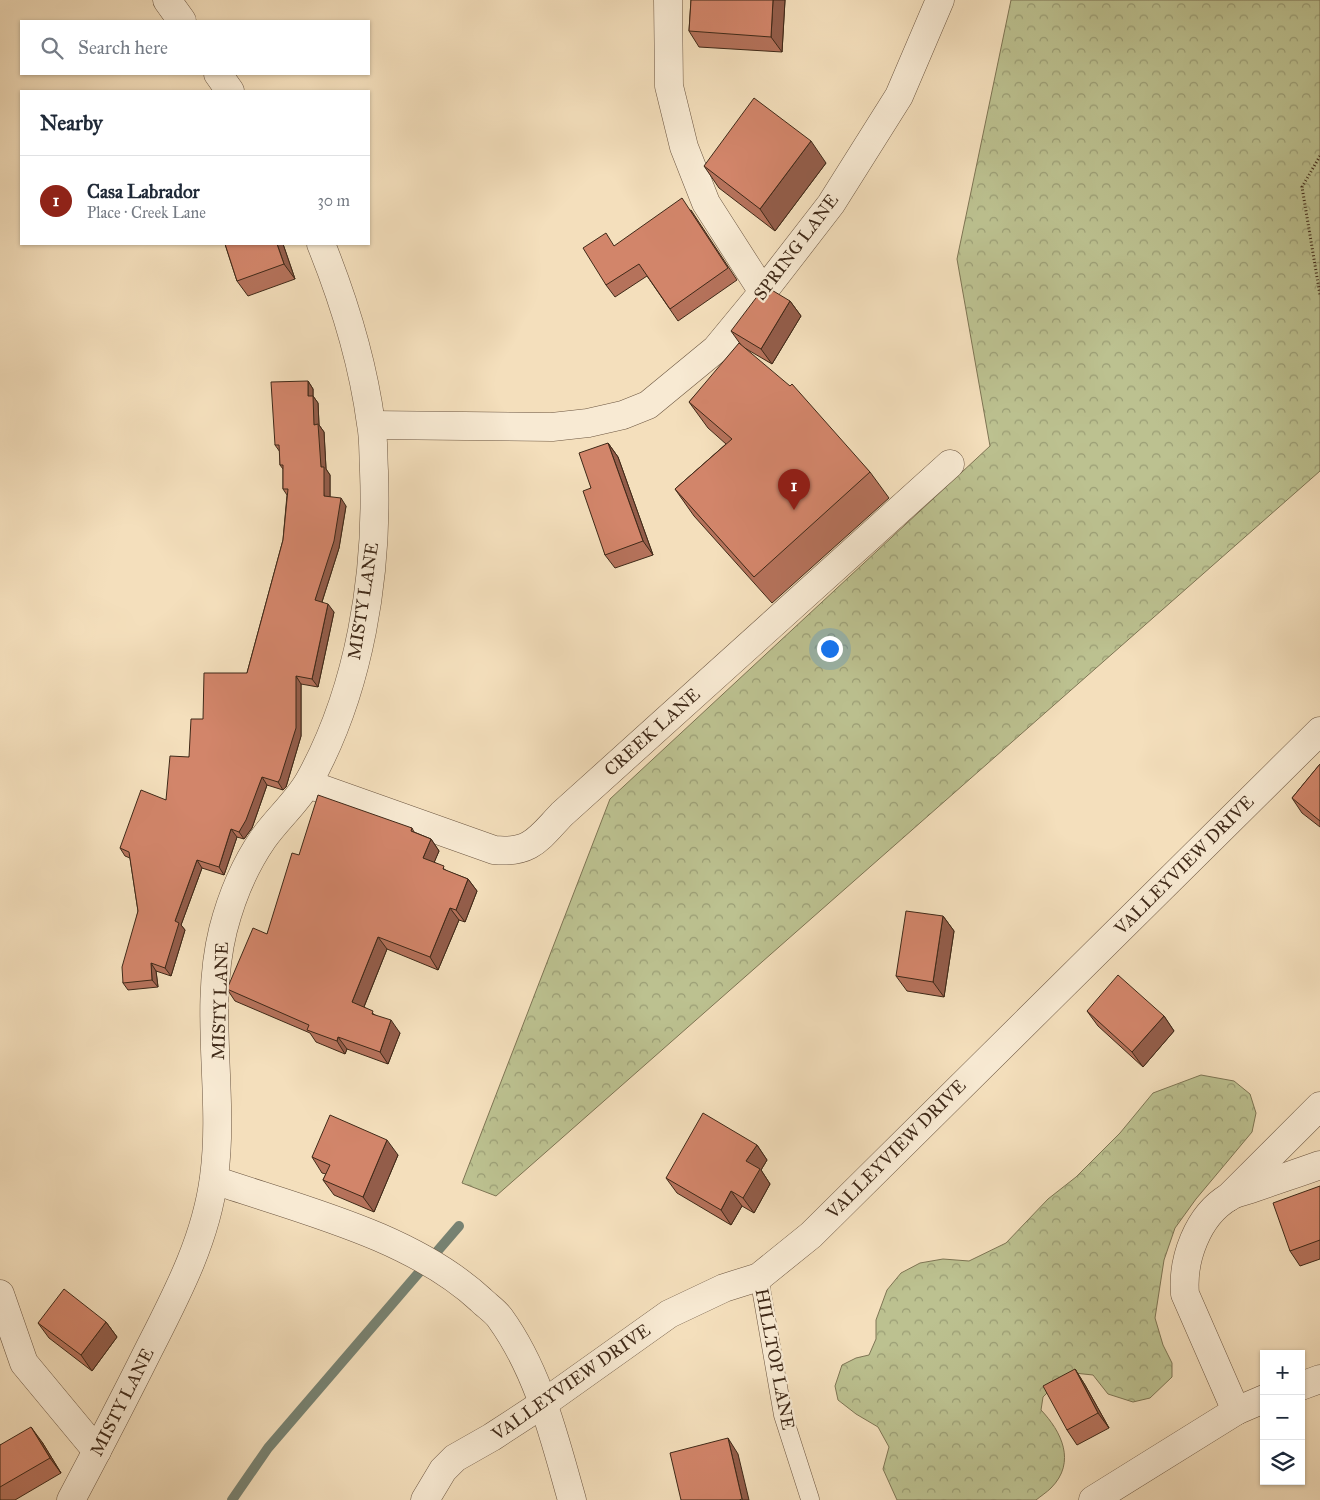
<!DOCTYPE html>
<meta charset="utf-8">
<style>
:root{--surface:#fff;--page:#f2f2f3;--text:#1f2937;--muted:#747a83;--line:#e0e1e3;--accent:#8f2418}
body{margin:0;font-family:"IM FELL Great Primer",serif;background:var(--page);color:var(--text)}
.controls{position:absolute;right:15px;bottom:15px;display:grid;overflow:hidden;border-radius:0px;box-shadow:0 1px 4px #0004}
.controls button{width:45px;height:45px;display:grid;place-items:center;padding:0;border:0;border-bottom:1px solid var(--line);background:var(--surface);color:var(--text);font:25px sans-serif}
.you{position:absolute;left:829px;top:648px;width:18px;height:18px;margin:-12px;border:4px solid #fff;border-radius:50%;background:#1a73e8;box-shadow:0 0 0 8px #1a73e833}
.badge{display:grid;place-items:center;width:32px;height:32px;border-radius:50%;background:var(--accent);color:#fff;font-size:16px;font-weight:700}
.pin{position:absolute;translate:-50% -41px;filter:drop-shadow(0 1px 2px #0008)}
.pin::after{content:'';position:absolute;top:26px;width:18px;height:15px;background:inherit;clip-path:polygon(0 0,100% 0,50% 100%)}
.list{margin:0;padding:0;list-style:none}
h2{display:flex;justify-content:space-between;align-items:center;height:65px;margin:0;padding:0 20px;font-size:21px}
h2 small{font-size:16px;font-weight:400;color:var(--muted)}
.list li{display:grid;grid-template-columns:32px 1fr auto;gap:15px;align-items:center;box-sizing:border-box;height:90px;padding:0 20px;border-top:1px solid var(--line)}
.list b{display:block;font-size:19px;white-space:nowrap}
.list p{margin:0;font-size:16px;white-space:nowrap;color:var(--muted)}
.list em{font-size:16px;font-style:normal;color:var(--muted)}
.icon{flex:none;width:28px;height:28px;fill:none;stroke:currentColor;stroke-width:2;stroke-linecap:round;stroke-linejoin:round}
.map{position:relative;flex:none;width:1320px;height:1500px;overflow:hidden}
.search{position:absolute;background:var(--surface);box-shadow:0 1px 4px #0004;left:20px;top:20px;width:350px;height:55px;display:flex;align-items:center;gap:12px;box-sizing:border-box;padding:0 18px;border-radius:0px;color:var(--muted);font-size:19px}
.panel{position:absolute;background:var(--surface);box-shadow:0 1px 4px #0004;left:20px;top:90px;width:350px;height:155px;border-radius:0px}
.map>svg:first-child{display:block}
</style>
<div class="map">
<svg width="1320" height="1500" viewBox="0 0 1320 1500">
<defs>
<pattern id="forest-crowns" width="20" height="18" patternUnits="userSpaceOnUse" patternTransform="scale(1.25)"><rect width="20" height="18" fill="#bcc190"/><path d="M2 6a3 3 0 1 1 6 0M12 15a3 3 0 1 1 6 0" fill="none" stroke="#9a9d75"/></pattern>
</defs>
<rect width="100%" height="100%" fill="#f4dfbc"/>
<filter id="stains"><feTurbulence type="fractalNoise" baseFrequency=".004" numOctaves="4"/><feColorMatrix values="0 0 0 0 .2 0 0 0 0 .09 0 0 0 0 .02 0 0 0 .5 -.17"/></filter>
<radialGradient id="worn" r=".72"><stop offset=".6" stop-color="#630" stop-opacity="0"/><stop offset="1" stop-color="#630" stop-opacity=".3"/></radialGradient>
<g fill="url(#forest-crowns)" stroke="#7e7554">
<path d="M 1011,0 L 1320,0 L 1320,471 L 496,1196 L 462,1183 L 610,799 L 990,446 L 957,259 Z"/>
<path d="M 1201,1075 L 1234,1081 L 1250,1094 L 1256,1113 L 1252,1132 L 1196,1199 L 1175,1228 L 1164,1260 L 1155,1318 L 1163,1345 L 1172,1363 L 1172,1377 L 1150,1398 L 1133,1402 L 1108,1394 L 1093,1375 L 1074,1373 L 1057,1383 L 1043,1397 L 1041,1410 C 1061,1431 1077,1462 1051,1488 C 1047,1492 1041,1496 1036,1500 L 897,1500 L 883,1469 L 889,1447 L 878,1427 L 856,1414 L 838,1400 L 835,1386 L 842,1365 L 856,1358 L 869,1355 L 876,1339 L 876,1320 L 887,1290 L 901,1273 L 920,1263 L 943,1259 L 969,1261 L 1006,1243 L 1048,1199 L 1076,1177 L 1120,1133 L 1153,1093 Z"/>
</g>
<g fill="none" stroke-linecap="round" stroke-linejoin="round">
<path stroke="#778272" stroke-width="10" d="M 232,1500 L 268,1448 L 459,1226"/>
<defs>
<path id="service" d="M 759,1277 L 783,1415 L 810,1499"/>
<g id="minor">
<path d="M 167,0 L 182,21"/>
<path d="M 668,0 L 669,86 L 684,147 L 706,203 L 763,292"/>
<path d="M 218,74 L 230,91"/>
<path d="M 372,425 L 552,427 L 588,423 L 623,415 L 648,405 L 716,349 L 763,292 L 831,204 L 899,96 L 940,0"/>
<path d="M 308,784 L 494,850 C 531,854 539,838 562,814 L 950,464"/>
<path d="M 214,1180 C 302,1210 412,1236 481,1300 C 487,1306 495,1311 500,1318 C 539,1372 554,1437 572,1500"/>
<path d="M 1229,1197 L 1320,1106"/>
<path d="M 0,1294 L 24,1363 L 97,1451"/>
<path d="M 1301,1386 L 1320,1379"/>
<path d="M 1236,1411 L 1264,1399"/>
<path d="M 71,1500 C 97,1451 123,1401 148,1351 C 176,1296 206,1240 214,1177 C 225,1096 203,1011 223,930 C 231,899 245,865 263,839 C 277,819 297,802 309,781 C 360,689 378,575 374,471 C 373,455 374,439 371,424 C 363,363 344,301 321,244"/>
<path d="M 425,1500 L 443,1470 L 455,1458 L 492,1437 L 544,1403 L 669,1314 L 724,1288 L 759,1277 L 811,1235 L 1320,731"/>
</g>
<path id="tertiary" d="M 1093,1500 L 1236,1411 L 1185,1294 C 1182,1260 1197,1216 1229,1197 C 1236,1192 1246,1191 1254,1188 C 1276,1180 1298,1173 1320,1165"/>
</defs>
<use href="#service" stroke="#6c5641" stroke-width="19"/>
<use href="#minor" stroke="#6c5641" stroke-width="29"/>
<use href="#tertiary" stroke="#6c5641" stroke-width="29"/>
<path stroke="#3f2918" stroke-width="3" stroke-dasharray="1 2.5" stroke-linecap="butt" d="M 1320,156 L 1302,187 L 1320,295"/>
<use href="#service" stroke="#f8ead3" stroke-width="18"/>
<use href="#minor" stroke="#f8ead3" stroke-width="28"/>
<use href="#tertiary" stroke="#f8ead3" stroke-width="28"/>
</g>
<g fill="#b5725b" stroke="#3f2918">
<path d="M 691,0 L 785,0 L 782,52 L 699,47 L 689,31 Z"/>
<path d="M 826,163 L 775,231 L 719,188 L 704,166 Z"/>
<path d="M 691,210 L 737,280 L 678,321 L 647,276 L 615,297 L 606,285 L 615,246 Z"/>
<path d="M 225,244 L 283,244 L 295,279 L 248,296 L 237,281 Z"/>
<path d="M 790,301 L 801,316 L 772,364 L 743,347 L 870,472 L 889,498 L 772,603 L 694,516 L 675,489 L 726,444 L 708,428 L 689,402 L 741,345 L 731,331 Z"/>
<path d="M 308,381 L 313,389 L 313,396 L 318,403 L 319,425 L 324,432 L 326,469 L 330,475 L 330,497 L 346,506 L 339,548 L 322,602 L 334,612 L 318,687 L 301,684 L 301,736 L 286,787 L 283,790 L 267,785 L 252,828 L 244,839 L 237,837 L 224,875 L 202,868 L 181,925 L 185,930 L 171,976 L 156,971 L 158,987 L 128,990 L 123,983 L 138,911 L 130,858 L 125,856 L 120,848 L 166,800 L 189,757 L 203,719 L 247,673 L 283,540 L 287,495 L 283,489 L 283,469 L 280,465 L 280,452 L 275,445 Z"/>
<path d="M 608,443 L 618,457 L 653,555 L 615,568 L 605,555 L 591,488 Z"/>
<path d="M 1320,764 L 1320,827 L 1302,813 L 1292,798 Z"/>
<path d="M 412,828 L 414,832 L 431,839 L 439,851 L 434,862 L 447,871 L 468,879 L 477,891 L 465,922 L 459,920 L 438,970 L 387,949 L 364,1007 L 400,1033 L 388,1064 L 347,1049 L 345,1054 L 316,1042 L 310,1033 L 235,1001 L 227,989 L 267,934 L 299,855 Z"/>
<path d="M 943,916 L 954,931 L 944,997 L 907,991 L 896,976 Z"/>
<path d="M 1087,1011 L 1164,1016 L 1174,1031 L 1143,1067 L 1098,1026 Z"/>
<path d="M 757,1145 L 767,1160 L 761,1170 L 770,1184 L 754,1213 L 742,1206 L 731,1225 L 677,1193 L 666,1178 Z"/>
<path d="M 398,1155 L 374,1212 L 334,1195 L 323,1180 L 326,1174 L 322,1173 L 312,1157 Z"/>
<path d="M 1320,1186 L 1320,1259 L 1300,1266 L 1290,1251 Z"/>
<path d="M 106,1322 L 117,1337 L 92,1371 L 49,1338 L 38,1323 Z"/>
<path d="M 1075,1369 L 1085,1385 L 1109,1428 L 1077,1445 L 1067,1430 Z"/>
<path d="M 42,1442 L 61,1473 L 15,1500 L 0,1500 L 0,1445 Z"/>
</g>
<g fill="#935d4a" stroke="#3f2918">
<path d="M 773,0 L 785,0 L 782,52 L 771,37 Z"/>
<path d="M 811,141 L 826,163 L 775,231 L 760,209 Z"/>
<path d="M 277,244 L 283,244 L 295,279 L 284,264 Z"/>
<path d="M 790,301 L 801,316 L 772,364 L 761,349 Z"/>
<path d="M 308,381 L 313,389 L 313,396 L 318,403 L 319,425 L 324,432 L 326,469 L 330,475 L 330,504 L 324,496 L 321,467 L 314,425 L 308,396 Z"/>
<path d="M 608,443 L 618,457 L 653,555 L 643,541 Z"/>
<path d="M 341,498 L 346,506 L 339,548 L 320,608 L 315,600 Z"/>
<path d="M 328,604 L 334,612 L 318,687 L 312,679 Z"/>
<path d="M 296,676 L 301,684 L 301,736 L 286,787 L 283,790 L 278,782 Z"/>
<path d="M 262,777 L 267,785 L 252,828 L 244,839 L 239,832 Z"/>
<path d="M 231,829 L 237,837 L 224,875 L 219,867 Z"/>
<path d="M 431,839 L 439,851 L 431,870 L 423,858 Z"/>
<path d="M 197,860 L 202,868 L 181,925 L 185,930 L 171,976 L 165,968 L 175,921 Z"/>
<path d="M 468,879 L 477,891 L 465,922 L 456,910 Z"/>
<path d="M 450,908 L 459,920 L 438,970 L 430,957 Z"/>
<path d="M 943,916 L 954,931 L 944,997 L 933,982 Z"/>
<path d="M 378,937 L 387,949 L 361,1014 L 352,1002 Z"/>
<path d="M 151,963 L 156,971 L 158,987 L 152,980 Z"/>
<path d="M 1164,1016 L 1174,1031 L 1143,1067 L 1132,1052 Z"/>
<path d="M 391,1020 L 400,1033 L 388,1064 L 380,1052 Z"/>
<path d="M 338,1037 L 347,1049 L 345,1054 L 337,1041 Z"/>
<path d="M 387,1140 L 398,1155 L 374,1212 L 363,1197 Z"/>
<path d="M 757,1145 L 767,1160 L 761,1170 L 770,1184 L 754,1213 L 743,1198 L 746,1161 Z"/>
<path d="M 731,1191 L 742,1206 L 731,1225 L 721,1210 Z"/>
<path d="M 106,1322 L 117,1337 L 92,1371 L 81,1355 Z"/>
<path d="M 1075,1369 L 1085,1385 L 1109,1428 L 1098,1413 Z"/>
<path d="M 31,1427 L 42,1442 L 61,1473 L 50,1458 Z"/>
<path d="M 728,1438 L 738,1454 L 749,1500 L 742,1500 L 742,1499 Z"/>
</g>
<g fill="#d2856a" stroke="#3f2918">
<path d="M 691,0 L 773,0 L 771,37 L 689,31 Z"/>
<path d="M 754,98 L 811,141 L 760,209 L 704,166 Z"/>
<path d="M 682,198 L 728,268 L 670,309 L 639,264 L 606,285 L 583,248 L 606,233 L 614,246 Z"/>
<path d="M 225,244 L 277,244 L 284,264 L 237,281 Z"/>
<path d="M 765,286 L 790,301 L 761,349 L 731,331 Z"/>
<path d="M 739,343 L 790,386 L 792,384 L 870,472 L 754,577 L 675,489 L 732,439 L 689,402 Z"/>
<path d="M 308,381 L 308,396 L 313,396 L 314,425 L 318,424 L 321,467 L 324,467 L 324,496 L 341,498 L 334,541 L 315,600 L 328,604 L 312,679 L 296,676 L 296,728 L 280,779 L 278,782 L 262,777 L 246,820 L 239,832 L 231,829 L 219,867 L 197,860 L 175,921 L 179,923 L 165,968 L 151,963 L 152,980 L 123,983 L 122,967 L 138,911 L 129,852 L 120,848 L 141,790 L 166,800 L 170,756 L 189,757 L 191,719 L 203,719 L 204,673 L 247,673 L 283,540 L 288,489 L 283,489 L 283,465 L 280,465 L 279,445 L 275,445 L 271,382 Z"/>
<path d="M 608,443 L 643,541 L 605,555 L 583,491 L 591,488 L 579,453 Z"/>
<path d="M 1320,764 L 1320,821 L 1292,798 Z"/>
<path d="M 318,795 L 412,828 L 411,831 L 431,839 L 423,858 L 444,866 L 443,869 L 468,879 L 456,910 L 450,908 L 430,957 L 378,937 L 352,1002 L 373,1011 L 372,1014 L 391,1020 L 380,1052 L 338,1037 L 337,1041 L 307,1030 L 309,1025 L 227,989 L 253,928 L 267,934 L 292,853 L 299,855 Z"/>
<path d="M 906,911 L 943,916 L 933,982 L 896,976 Z"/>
<path d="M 1118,975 L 1164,1016 L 1132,1052 L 1087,1011 Z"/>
<path d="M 703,1113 L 757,1145 L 746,1161 L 760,1169 L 743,1198 L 731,1191 L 721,1210 L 666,1178 Z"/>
<path d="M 330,1115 L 387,1140 L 363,1197 L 323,1180 L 330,1165 L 312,1157 Z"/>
<path d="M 1320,1186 L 1320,1240 L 1290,1251 L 1273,1203 Z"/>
<path d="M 64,1289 L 106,1322 L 81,1355 L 38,1323 Z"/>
<path d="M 1075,1369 L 1098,1413 L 1067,1430 L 1043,1386 Z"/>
<path d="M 31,1427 L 50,1458 L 0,1487 L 0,1445 Z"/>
<path d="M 728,1438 L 742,1499 L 739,1500 L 681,1500 L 670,1453 Z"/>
</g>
<g text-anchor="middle" stroke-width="4.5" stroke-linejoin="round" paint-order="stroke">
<g font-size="18" fill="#3f2918" stroke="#f8ead3">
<text transform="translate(796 247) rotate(-53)" y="6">SPRING LANE</text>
<text transform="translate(363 601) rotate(-81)" y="6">MISTY LANE</text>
<text transform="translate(652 732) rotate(-42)" y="6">CREEK LANE</text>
<text transform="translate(1184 865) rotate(-45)" y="6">VALLEYVIEW DRIVE</text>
<text transform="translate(220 1001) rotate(-88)" y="6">MISTY LANE</text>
<text transform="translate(896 1149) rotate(-45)" y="6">VALLEYVIEW DRIVE</text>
<text transform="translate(775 1359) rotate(79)" y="6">HILLTOP LANE</text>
<text transform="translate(571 1382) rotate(-35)" y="6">VALLEYVIEW DRIVE</text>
<text transform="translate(122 1402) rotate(-63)" y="6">MISTY LANE</text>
</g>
</g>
<rect width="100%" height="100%" filter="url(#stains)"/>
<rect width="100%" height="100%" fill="url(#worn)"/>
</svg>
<div class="controls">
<button>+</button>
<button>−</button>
<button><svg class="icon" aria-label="layers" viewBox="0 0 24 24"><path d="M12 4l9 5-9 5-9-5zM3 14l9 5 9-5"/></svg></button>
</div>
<div class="you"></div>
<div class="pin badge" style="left:794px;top:510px">1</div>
<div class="search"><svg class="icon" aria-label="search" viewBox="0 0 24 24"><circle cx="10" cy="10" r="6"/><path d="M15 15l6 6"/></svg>Search here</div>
<section class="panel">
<h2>Nearby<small></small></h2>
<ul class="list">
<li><span class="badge">1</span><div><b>Casa Labrador</b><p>Place · Creek Lane</p></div><em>30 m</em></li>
</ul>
</section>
</div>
